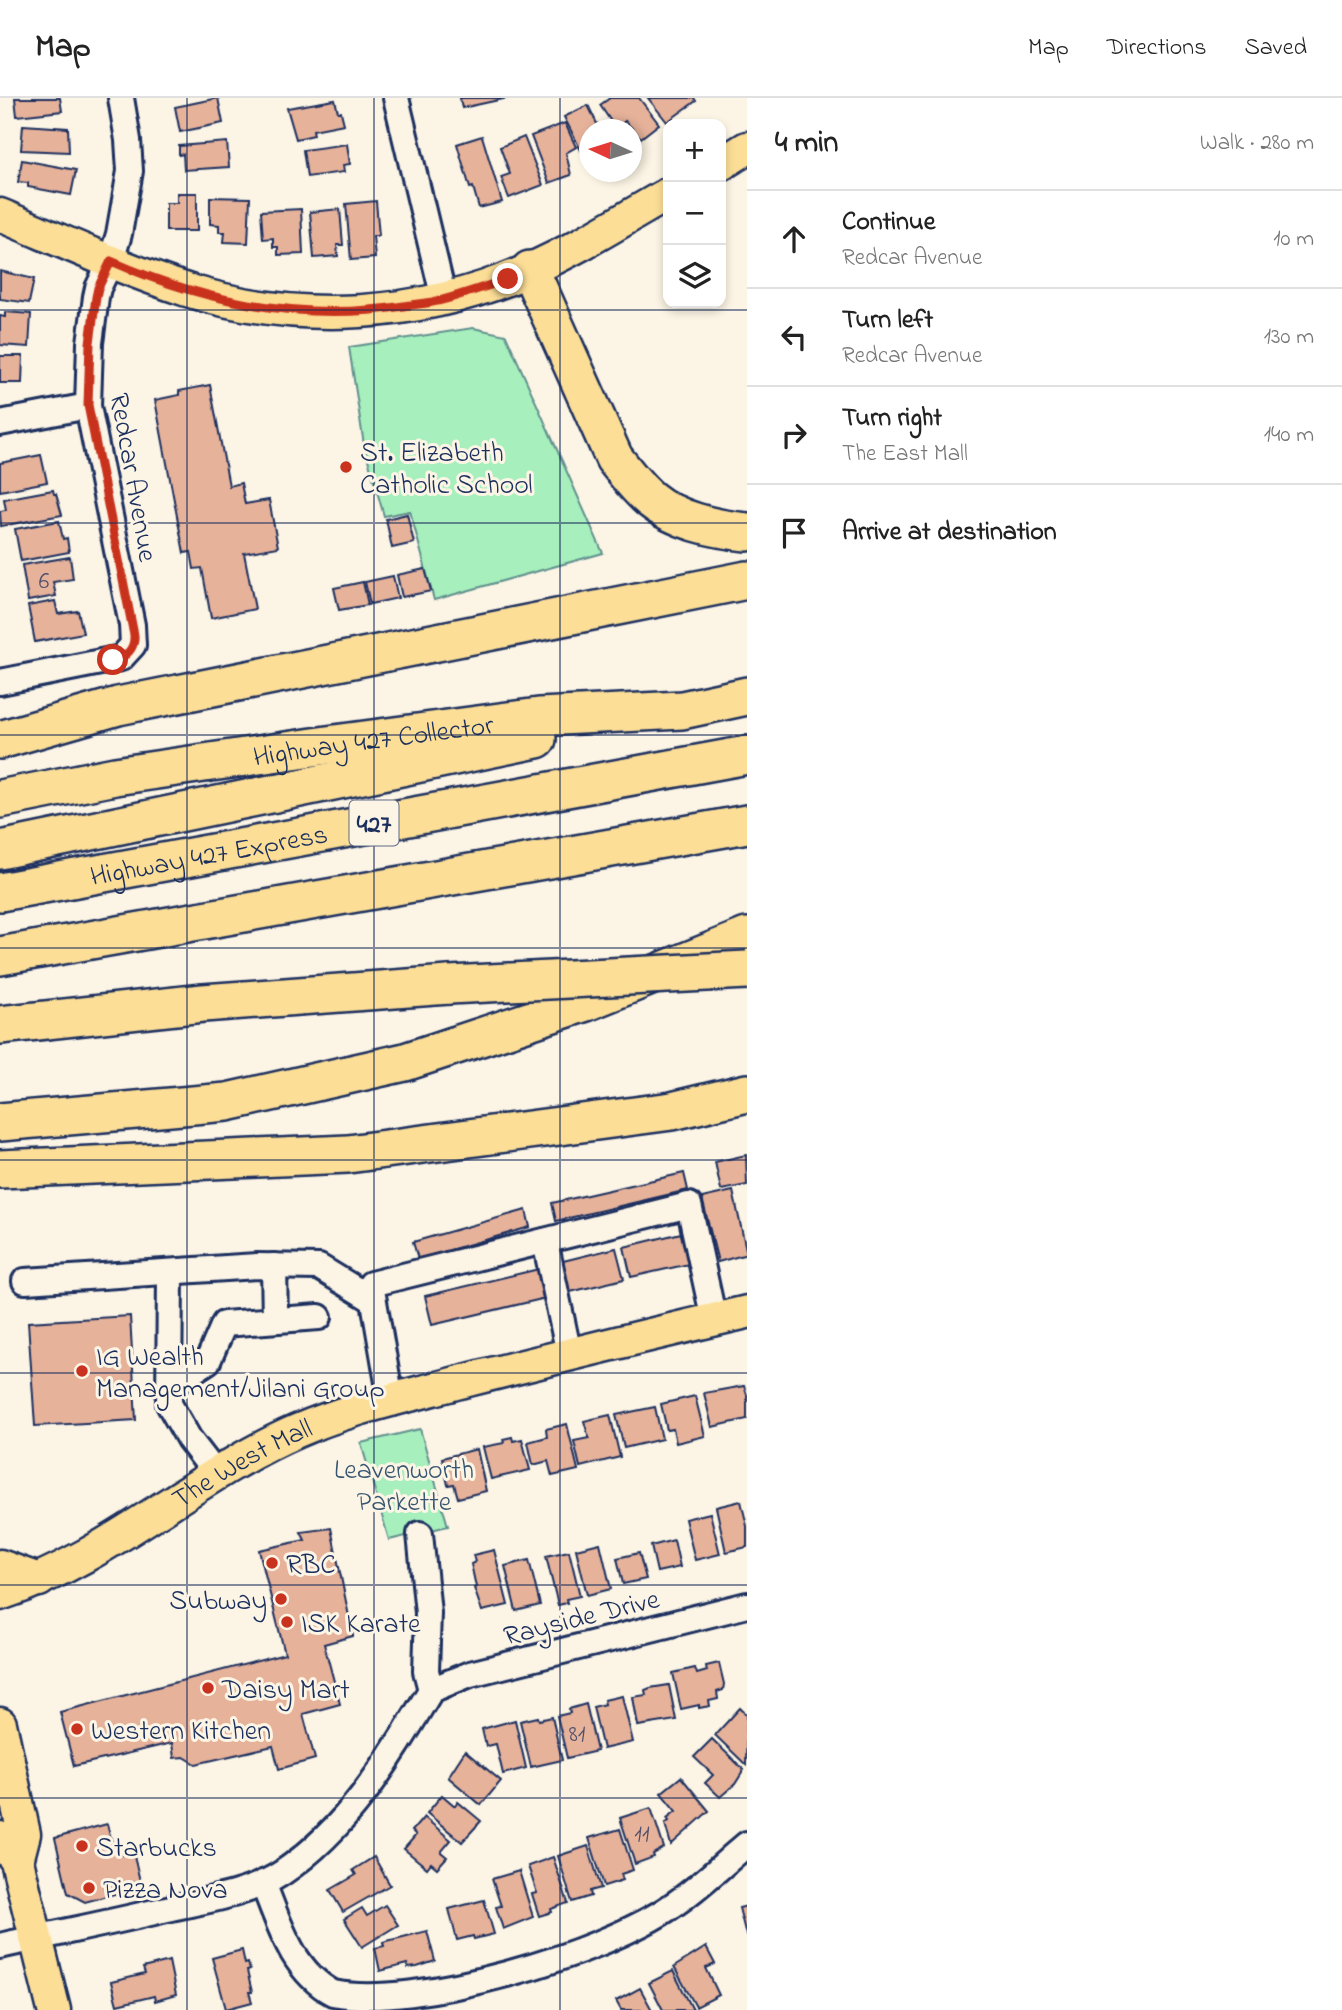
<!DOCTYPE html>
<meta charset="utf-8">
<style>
:root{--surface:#fff;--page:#f6f6f6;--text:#222;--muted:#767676;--line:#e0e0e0}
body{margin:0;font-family:"Indie Flower",sans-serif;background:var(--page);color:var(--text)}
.controls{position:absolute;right:21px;top:21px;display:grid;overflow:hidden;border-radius:14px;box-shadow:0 4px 10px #0003}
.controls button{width:63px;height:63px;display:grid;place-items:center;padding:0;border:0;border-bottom:2px solid var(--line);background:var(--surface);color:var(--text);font:35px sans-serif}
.compass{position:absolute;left:579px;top:21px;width:63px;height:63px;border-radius:50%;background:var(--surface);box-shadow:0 4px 10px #0003;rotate:274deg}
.stop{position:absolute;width:21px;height:21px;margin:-16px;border:5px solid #c8321e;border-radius:50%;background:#fff}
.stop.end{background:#c8321e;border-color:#fff;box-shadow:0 2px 7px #0008}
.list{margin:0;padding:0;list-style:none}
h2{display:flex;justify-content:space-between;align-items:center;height:91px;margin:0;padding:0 28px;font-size:30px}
h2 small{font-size:23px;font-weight:400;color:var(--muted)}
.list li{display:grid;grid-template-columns:46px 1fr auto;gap:21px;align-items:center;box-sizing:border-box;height:98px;padding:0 28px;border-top:2px solid var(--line)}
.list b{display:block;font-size:26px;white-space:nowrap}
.list p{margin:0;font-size:23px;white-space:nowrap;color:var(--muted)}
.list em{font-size:23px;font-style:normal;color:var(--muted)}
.icon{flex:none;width:38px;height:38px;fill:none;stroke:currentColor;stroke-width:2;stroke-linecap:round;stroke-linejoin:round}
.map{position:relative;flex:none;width:747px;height:1912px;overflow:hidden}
header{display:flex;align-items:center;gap:42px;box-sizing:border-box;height:98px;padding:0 35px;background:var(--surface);border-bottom:2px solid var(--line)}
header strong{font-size:33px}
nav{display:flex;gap:38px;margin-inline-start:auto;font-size:24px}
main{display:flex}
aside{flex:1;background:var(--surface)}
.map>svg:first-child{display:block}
</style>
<header>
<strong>Map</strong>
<nav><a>Map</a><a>Directions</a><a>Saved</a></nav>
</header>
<main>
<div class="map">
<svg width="747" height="1912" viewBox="0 0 747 1912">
<rect width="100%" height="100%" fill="#fcf5e5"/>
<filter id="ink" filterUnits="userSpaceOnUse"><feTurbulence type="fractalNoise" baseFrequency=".0143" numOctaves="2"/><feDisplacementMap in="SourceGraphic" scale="14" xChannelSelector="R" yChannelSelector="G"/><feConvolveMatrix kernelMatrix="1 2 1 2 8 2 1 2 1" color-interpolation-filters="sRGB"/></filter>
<g filter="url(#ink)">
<g fill="#a7f0bd" stroke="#61908e" stroke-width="2">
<path d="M 473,230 L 506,237 L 603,455 L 434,502 L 410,413 L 384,418 L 364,347 L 349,249 Z"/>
<path d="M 420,1331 L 448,1428 L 389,1442 L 361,1345 Z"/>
</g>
<g fill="#e7b29a" stroke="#1b2f5e" stroke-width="2">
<path d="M 15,0 L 60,0 L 62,13 L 17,18 Z"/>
<path d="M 218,0 L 223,25 L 180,34 L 175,9 Z"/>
<path d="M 460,0 L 508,0 L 462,10 Z"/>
<path d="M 610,0 L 639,0 L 659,26 L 641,40 L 625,23 L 616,31 L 600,7 Z"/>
<path d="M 648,0 L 694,0 L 696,3 L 667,24 Z"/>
<path d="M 335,2 L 338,14 L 341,14 L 344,26 L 313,32 L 314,37 L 296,41 L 287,10 Z"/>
<path d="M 588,7 L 600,32 L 590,32 L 590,63 L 587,64 L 564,19 Z"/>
<path d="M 565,25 L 576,49 L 566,55 L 571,77 L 549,85 L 531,38 Z"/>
<path d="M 23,27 L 68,30 L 69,54 L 21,52 Z"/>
<path d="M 482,38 L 502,104 L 479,110 L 473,89 L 470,90 L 457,46 Z"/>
<path d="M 524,39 L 543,87 L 509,100 L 501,79 L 510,76 L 500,49 Z"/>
<path d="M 227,44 L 229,69 L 184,72 L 183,56 L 179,57 L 179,48 Z"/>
<path d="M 347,46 L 350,66 L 343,67 L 344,74 L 307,79 L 303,52 Z"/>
<path d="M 22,62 L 76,72 L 71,97 L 28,89 L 28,85 L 18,84 Z"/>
<path d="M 177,95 L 197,95 L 197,133 L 166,133 L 166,105 L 177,105 Z"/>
<path d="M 210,99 L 250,100 L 248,145 L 224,144 L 225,134 L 219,134 L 219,127 L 210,126 Z"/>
<path d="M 376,103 L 379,138 L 373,138 L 375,160 L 351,162 L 346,106 Z"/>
<path d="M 301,111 L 303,156 L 278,157 L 278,149 L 273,149 L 273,140 L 263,141 L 261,113 Z"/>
<path d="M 340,111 L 343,147 L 337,147 L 338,158 L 314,160 L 310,114 Z"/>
<path d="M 0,173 L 34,181 L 29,205 L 0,201 Z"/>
<path d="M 5,214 L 31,216 L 29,249 L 0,247 L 0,218 L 5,219 Z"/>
<path d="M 0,258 L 23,258 L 22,285 L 0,285 Z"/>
<path d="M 210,287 L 229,388 L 241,385 L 245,406 L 269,402 L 278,449 L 244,455 L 255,511 L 211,520 L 202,470 L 194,471 L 191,454 L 184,455 L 155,302 L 179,297 L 179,293 Z"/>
<path d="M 41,357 L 47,384 L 0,393 L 0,365 Z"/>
<path d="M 53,392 L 54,396 L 56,396 L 62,417 L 1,428 L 0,413 L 6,412 L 4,401 Z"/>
<path d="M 407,416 L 414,445 L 392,450 L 386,421 Z"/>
<path d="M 59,423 L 63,441 L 67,440 L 69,454 L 21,463 L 15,431 Z"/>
<path d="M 70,459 L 73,481 L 53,484 L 56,498 L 28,503 L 22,467 Z"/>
<path d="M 425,471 L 431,493 L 402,499 L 397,477 Z"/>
<path d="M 393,478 L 398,500 L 370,506 L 365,484 Z"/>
<path d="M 363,484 L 368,507 L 339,512 L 334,490 Z"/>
<path d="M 55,503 L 58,516 L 78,513 L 83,535 L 35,544 L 28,508 Z"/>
<path d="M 746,1057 L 747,1087 L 721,1092 L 715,1064 Z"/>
<path d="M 684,1075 L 688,1092 L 556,1123 L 552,1105 Z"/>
<path d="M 733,1093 L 747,1156 L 718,1164 L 702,1100 Z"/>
<path d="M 526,1112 L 530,1129 L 418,1161 L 413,1144 Z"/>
<path d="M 681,1135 L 689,1166 L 631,1179 L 624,1149 Z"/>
<path d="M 616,1150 L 624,1181 L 566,1195 L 559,1164 Z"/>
<path d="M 539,1171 L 546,1200 L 432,1227 L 425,1198 Z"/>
<path d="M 130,1218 L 136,1322 L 35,1328 L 28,1224 Z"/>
<path d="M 744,1288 L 747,1297 L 747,1321 L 712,1329 L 704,1295 Z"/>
<path d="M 695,1298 L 705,1338 L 676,1345 L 673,1331 L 667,1332 L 661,1306 Z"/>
<path d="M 655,1309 L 662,1341 L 624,1350 L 616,1317 Z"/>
<path d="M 610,1317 L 620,1359 L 580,1369 L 574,1343 L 589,1340 L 584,1323 Z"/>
<path d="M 567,1326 L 578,1372 L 552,1378 L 548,1363 L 533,1367 L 528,1344 L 547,1339 L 546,1331 Z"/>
<path d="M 512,1339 L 513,1343 L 522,1341 L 530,1372 L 491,1381 L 483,1349 L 504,1345 L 503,1341 Z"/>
<path d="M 477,1351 L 486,1393 L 458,1400 L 454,1386 L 448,1387 L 442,1360 Z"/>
<path d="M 741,1403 L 747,1428 L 747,1449 L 726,1454 L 716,1409 Z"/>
<path d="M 710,1415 L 720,1456 L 695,1462 L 685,1421 Z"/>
<path d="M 331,1430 L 353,1538 L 324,1546 L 340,1606 L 303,1616 L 315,1661 L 279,1671 L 273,1648 L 196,1666 L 184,1659 L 174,1660 L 172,1645 L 74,1668 L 60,1614 L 285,1556 L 259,1452 L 305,1442 L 301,1434 Z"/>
<path d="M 674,1442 L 680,1469 L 657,1474 L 651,1448 Z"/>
<path d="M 600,1445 L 611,1491 L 587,1497 L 576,1451 Z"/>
<path d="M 494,1452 L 508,1507 L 482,1513 L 474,1490 L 476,1489 L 471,1466 L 475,1464 L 473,1457 Z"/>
<path d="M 569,1453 L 580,1498 L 566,1501 L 567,1505 L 558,1507 L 546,1458 Z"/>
<path d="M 639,1455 L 646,1481 L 623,1486 L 617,1460 Z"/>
<path d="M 529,1462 L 540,1507 L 516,1513 L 505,1468 Z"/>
<path d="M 719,1565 L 724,1586 L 723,1592 L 717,1594 L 718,1601 L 709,1603 L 710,1608 L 699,1610 L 699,1607 L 681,1611 L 673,1575 L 695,1570 L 697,1576 L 707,1573 L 706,1568 Z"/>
<path d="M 669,1587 L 676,1622 L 638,1628 L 633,1599 L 646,1597 L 645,1592 L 650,1590 Z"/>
<path d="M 622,1598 L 633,1644 L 603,1651 L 593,1609 L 605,1606 L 604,1602 Z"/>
<path d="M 586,1606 L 597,1653 L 567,1660 L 557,1618 L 570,1615 L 569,1611 Z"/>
<path d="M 740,1610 L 747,1617 L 746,1667 L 715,1637 Z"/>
<path d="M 538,1619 L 539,1622 L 552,1619 L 562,1662 L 531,1669 L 520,1623 Z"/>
<path d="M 515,1622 L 526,1670 L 503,1676 L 496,1646 L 486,1648 L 482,1631 Z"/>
<path d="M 712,1641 L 744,1672 L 735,1686 L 720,1699 L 705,1685 L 713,1677 L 694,1659 Z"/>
<path d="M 465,1653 L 501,1683 L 481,1707 L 448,1679 Z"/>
<path d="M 681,1679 L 709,1713 L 671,1747 L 665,1726 L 669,1723 L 667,1720 L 676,1713 L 661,1695 Z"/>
<path d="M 442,1697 L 455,1708 L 458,1704 L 481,1723 L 462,1744 L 427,1715 Z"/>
<path d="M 651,1710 L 664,1750 L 653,1756 L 654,1759 L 635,1766 L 620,1720 Z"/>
<path d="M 424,1719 L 451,1742 L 441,1754 L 447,1759 L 437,1770 L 431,1765 L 427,1770 L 404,1751 L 416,1737 L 412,1733 Z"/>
<path d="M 107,1726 L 114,1751 L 121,1749 L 123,1757 L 133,1754 L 140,1783 L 128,1787 L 129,1792 L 85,1804 L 68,1795 L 55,1740 Z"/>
<path d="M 620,1731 L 633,1772 L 621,1776 L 623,1782 L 604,1788 L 589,1740 Z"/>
<path d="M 588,1748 L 601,1790 L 590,1793 L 591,1798 L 572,1804 L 558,1758 Z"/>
<path d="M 374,1759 L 390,1787 L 343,1814 L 330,1792 L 356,1777 L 353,1772 Z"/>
<path d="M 553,1759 L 568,1805 L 551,1811 L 552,1814 L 539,1818 L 532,1796 L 537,1795 L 528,1768 Z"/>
<path d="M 519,1773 L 533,1819 L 503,1831 L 496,1809 L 501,1808 L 492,1781 Z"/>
<path d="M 484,1802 L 494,1836 L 474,1841 L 473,1838 L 457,1842 L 449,1811 Z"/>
<path d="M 385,1807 L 398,1827 L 362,1849 L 344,1821 L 362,1810 L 367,1818 Z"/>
<path d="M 747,1808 L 747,1837 L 746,1837 L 739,1810 Z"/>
<path d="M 427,1833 L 435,1863 L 417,1869 L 408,1870 L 407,1866 L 380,1873 L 375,1850 L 384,1848 L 383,1844 Z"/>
<path d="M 706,1849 L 715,1866 L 706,1870 L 719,1897 L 696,1909 L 674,1869 Z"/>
<path d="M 242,1852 L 245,1866 L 248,1865 L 250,1872 L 247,1873 L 252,1894 L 249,1894 L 252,1904 L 226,1911 L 212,1860 Z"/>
<path d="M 169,1863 L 176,1897 L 155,1903 L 154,1898 L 117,1907 L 111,1884 L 145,1876 L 143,1870 Z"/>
<path d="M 673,1873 L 693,1912 L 663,1912 L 649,1885 Z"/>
<path d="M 640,1890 L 652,1912 L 621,1912 L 616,1903 Z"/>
</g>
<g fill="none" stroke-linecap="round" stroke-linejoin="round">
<defs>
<g id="minor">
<path d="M 396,0 L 444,201"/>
<path d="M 0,325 L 88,308"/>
<path d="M 0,584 L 121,560 L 133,547 L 132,527 L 88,308 L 90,245 L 96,199 L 98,190 L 111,163 L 119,136 L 130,73 L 128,42 L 121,0"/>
<path d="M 545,1143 L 569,1256"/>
<path d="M 274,1168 L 275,1222"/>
<path d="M 170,1175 L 169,1306 L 189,1341 L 216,1376"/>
<path d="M 25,1183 L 257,1168 L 319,1169 L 373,1202"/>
<path d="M 170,1288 L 208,1263 L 224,1226 L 319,1219"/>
<path d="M 391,1302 L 371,1186 L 689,1107 L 714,1222"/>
<path d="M 431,1592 L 470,1576 L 747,1507"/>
<path d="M 263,1785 C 279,1825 292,1873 333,1895 C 414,1912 604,1856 673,1807 C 699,1790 723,1766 747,1746"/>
<path d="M 0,1848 C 57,1835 114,1824 171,1810 C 208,1802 250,1796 282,1775 C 350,1729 390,1660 431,1592 L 426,1573 L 428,1515 L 420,1436"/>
</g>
<g id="major">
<path d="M 721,66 L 747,50"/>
<path d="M 0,117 C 62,143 123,171 187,192 C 298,227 422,220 529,172 C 577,151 622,122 668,96"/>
<path d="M 0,1468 L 39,1482"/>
<path id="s1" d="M 0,1496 C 108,1461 193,1378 297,1333 C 350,1310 408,1298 464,1283 C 558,1259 652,1236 747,1214"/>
<path d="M 0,1626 L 24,1736 L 17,1763"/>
<path d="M 0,1740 L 17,1763 L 54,1912"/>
</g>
<g id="highway">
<path d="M 530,172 L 614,360 C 625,374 636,389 650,401 C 675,422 715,431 747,434"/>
<path d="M 0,642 L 118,608 L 747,482"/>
<path id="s2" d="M 0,701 L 115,678 L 327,647 L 539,619 L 682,612 L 747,598"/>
<path d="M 0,752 L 537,641"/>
<path id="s3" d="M 0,794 L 747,657"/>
<path d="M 0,858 L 747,726"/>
<path d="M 0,927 L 203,905 L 449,887"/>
<path d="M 0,1024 L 227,1004 L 405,964 L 586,904 L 747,839"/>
<path d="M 0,1071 L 348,1056 L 672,1013 L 747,995"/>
</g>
</defs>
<use href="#minor" stroke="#1b2f5e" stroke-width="30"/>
<use href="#major" stroke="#1b2f5e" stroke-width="37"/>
<use href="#highway" stroke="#1b2f5e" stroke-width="42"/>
<use href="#minor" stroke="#fcf5e5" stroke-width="24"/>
<use href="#major" stroke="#fcde96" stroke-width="32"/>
<use href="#highway" stroke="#fcde96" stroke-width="37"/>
<defs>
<path id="highway-bridge" d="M 449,887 L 747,872"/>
</defs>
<use href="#highway-bridge" stroke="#1b2f5e" stroke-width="42" stroke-linecap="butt"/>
<use href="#highway-bridge" stroke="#fcde96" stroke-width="37"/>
</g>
</g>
<g fill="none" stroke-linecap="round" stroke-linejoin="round" filter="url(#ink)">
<path stroke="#c8321e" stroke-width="9" d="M 113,562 C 126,559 135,551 134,537 L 88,307 L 90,245 L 96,199 L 98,190 L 111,163 C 204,204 303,224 404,208 C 418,206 433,205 446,201 C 467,195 487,188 508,181"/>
</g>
<path fill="none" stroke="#1b2f5e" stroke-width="2" stroke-opacity="0.55" d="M 187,0 L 187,1912M 374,0 L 374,1912M 560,0 L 560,1912M 0,212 L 747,212M 0,425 L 747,425M 0,637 L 747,637M 0,850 L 747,850M 0,1062 L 747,1062M 0,1275 L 747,1275M 0,1487 L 747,1487M 0,1700 L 747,1700"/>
<g fill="#c8321e" stroke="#fcf5e5" stroke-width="2.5">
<circle cx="346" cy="369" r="7"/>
<circle cx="82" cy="1273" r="7"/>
<circle cx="272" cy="1465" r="7"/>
<circle cx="281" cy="1501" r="7"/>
<circle cx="287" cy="1524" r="7"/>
<circle cx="208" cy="1590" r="7"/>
<circle cx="77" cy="1631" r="7"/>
<circle cx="82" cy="1748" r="7"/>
<circle cx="89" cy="1790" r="7"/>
</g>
<g text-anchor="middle" stroke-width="6" stroke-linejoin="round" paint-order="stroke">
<g font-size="24" fill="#4e506d">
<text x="44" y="490">6</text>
<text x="577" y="1643">81</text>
<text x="642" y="1743">11</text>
</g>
<rect fill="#fcf5e5" stroke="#5e6a86" stroke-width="2" x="349.5" y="702.5" width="49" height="45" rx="5"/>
<g font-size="26" font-weight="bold" fill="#1b2f5e">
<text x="374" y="734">427</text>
</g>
<g font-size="28" fill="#1b2f5e" stroke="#fcf5e5" text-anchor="start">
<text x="360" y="363">St. Elizabeth<tspan x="360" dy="32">Catholic School</tspan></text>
<text x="96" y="1267">IG Wealth<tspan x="96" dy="32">Management/Jilani Group</tspan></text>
<text x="286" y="1475">RBC</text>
<text x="267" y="1511" text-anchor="end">Subway</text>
<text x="301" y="1534">ISK Karate</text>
<text x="222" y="1600">Daisy Mart</text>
<text x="91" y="1641">Western Kitchen</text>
<text x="96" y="1758">Starbucks</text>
<text x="103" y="1800">Pizza Nova</text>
</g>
<g font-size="28" fill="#1b2f5e" stroke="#fcf5e5">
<text transform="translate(135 379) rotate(80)" y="10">Redcar Avenue</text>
<text dy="10" stroke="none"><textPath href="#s2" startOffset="378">Highway 427 Collector</textPath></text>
<text dy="10" stroke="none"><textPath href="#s3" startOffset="212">Highway 427 Express</textPath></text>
<text dy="10" stroke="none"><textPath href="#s1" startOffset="276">The West Mall</textPath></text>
<text transform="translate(581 1518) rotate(-14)" y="10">Rayside Drive</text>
</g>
<g font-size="28" fill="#375671" stroke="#fcf5e5">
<text x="404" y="1380">Leavenworth<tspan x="404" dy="32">Parkette</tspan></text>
</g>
</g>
</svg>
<div class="controls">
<button>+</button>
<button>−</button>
<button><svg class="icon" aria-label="layers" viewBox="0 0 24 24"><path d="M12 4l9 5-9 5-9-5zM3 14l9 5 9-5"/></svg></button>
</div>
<svg class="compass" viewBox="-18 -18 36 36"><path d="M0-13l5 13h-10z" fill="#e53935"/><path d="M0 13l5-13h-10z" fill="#767676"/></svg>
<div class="stop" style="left:113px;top:562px"></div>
<div class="stop end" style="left:508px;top:181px"></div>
</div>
<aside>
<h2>4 min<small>Walk · 280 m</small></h2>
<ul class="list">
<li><svg class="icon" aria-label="ahead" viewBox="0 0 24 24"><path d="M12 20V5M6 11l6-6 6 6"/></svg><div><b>Continue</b><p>Redcar Avenue</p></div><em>10 m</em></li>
<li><svg class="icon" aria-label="left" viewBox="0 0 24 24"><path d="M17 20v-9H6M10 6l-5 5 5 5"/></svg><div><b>Turn left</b><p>Redcar Avenue</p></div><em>130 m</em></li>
<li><svg class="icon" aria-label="right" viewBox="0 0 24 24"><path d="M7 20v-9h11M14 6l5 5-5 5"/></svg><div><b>Turn right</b><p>The East Mall</p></div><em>140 m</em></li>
<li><svg class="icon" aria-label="arrive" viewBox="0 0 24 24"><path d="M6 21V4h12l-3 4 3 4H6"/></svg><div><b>Arrive at destination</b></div></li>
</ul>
</aside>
</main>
